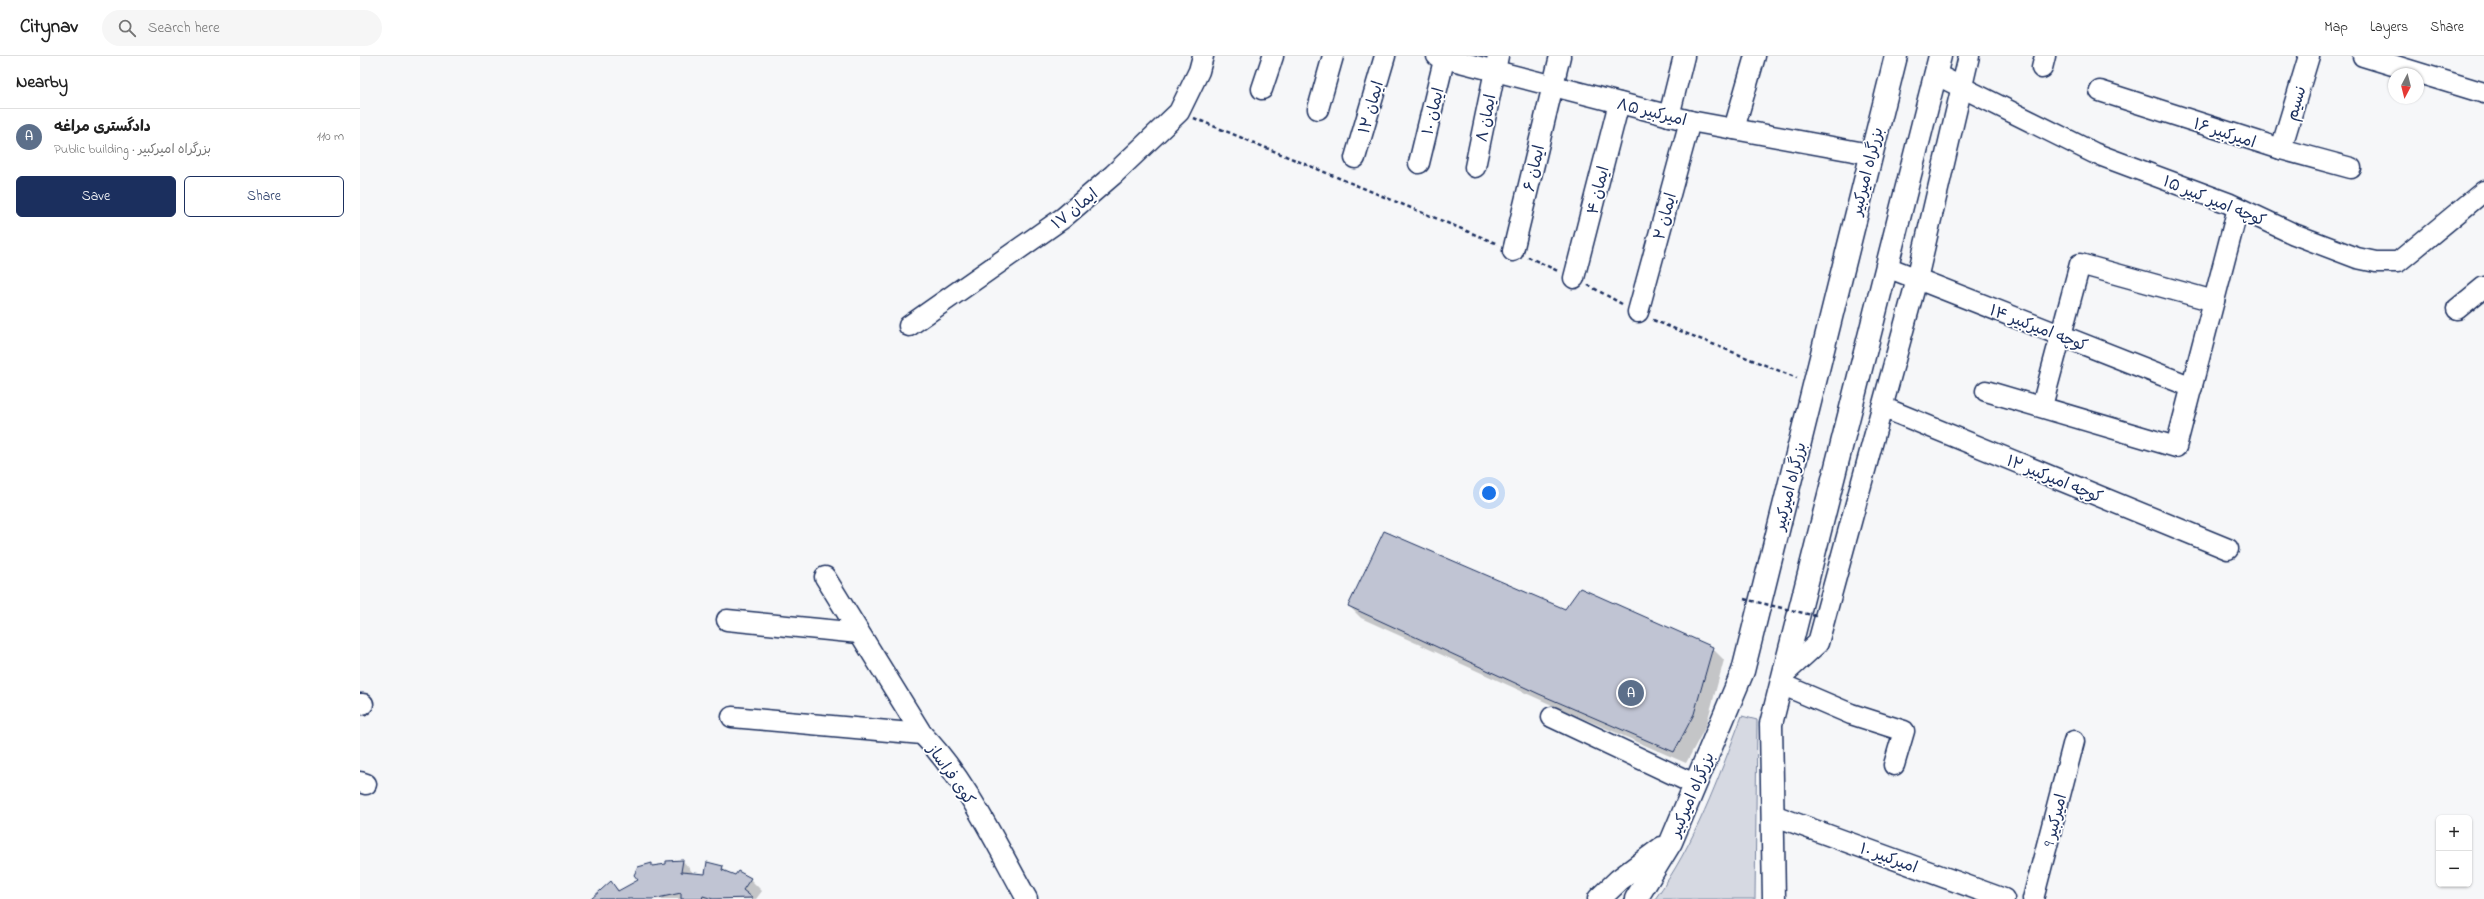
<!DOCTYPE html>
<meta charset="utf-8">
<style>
:root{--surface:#fff;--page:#f6f6f6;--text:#222;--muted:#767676;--line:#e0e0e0;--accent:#1b2f5e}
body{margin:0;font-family:"Indie Flower","Playpen Sans Arabic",sans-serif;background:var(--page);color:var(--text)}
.controls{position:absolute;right:12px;bottom:12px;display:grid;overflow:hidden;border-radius:6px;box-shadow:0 1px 3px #0004}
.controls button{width:36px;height:36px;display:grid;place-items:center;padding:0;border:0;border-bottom:1px solid var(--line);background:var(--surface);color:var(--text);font:20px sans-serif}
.compass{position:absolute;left:2028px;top:12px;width:36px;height:36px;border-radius:50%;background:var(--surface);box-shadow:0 1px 3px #0004;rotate:187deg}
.you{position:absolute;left:1129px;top:437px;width:14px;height:14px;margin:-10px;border:3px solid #fff;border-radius:50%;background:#1a73e8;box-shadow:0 0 0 6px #1a73e833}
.badge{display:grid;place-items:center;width:26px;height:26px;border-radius:50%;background:var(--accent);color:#fff;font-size:13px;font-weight:700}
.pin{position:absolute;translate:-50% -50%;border:2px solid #fff;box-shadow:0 1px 4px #0006}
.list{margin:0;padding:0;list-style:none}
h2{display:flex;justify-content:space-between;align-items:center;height:52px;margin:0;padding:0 16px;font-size:17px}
h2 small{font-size:13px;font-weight:400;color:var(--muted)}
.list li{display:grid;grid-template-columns:26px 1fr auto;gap:12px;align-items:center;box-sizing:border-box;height:56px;padding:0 16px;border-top:1px solid var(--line)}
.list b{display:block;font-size:15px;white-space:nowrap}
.list p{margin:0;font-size:13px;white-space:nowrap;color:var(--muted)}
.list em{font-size:13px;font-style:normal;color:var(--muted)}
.actions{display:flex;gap:8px;padding:12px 16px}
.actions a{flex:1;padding:9px 0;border:1px solid var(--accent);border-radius:6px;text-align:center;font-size:14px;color:var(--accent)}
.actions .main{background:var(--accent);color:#fff}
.icon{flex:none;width:22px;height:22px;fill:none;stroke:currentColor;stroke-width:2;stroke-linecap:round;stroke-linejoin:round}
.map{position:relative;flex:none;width:2124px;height:843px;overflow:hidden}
header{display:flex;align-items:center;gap:24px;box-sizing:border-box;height:56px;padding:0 20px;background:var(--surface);border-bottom:1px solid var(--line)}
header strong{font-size:19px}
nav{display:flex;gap:22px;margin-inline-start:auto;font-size:14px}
.search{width:280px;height:36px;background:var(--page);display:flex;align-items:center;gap:10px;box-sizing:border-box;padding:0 14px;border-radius:22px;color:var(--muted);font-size:15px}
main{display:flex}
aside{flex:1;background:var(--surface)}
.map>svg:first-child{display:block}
</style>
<header>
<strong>Citynav</strong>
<div class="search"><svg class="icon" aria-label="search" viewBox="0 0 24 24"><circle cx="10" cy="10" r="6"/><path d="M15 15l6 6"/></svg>Search here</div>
<nav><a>Map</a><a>Layers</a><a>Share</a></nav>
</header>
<main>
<aside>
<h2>Nearby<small></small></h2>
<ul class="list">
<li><span class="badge" style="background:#5c6f8a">A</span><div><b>دادگستری مراغه</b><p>Public building · بزرگراه امیرکبیر</p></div><em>110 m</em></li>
</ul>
<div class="actions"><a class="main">Save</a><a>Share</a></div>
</aside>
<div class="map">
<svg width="2124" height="843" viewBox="0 0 2124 843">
<rect width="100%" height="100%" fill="#f6f7f9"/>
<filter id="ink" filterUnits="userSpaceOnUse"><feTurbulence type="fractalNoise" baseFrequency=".025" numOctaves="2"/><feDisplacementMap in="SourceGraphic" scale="8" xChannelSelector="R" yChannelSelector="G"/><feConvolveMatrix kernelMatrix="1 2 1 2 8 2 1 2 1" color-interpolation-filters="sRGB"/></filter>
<g filter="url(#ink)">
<path fill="#d6d9e2" stroke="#7884a0" d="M 1382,660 L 1397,664 L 1395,843 L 1295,843 C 1335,788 1358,723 1382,660 Z"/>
<g fill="#0003">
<path d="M 989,550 L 1205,555 L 1352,592 L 1364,604 L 1346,670 L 1326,707 L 1192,649 L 1001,562 Z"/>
<path d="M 323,805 L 334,818 L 346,819 L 362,811 L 369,818 L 390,823 L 402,835 L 396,843 L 233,843 L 251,827 L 260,835 L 280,825 L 291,808 L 294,811 L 307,809 L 307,806 Z"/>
</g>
<g fill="#c0c4d3" stroke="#1b2f5e">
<path d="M 1024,475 L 1205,553 L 1220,532 L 1353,591 L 1334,658 L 1314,696 L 1179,638 L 988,550 Z"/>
<path d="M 323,804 L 321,816 L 345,818 L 347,806 L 363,810 L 362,814 L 375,819 L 378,815 L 391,822 L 383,834 L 393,842 L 353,843 L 343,840 L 342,843 L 321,843 L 321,837 L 293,843 L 231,843 L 251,825 L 258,835 L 278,824 L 274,819 L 278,811 L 292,807 L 292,810 L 306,808 L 306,805 Z"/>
</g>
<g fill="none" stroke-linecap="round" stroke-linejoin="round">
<defs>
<g id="minor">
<path d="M 1077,0 L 1330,65 L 1510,98"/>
<path d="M 2003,0 L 2124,37"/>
<path d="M 1682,12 L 1685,0"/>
<path d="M 1575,18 L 1734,97 L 1868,147 L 1934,178 L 1997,202 L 2016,206 L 2038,206 L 2124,135"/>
<path d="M 902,33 L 913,0"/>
<path d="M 1740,35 L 1921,93 L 1991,112"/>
<path d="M 958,53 L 973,0"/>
<path d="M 1309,60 L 1324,0"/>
<path d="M 1374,73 L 1395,0"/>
<path d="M 1921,93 L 1949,0"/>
<path d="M 995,102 L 1025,0"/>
<path d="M 1059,107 L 1085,0"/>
<path d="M 1115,111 L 1138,0"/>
<path d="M 1153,195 L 1200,0"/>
<path d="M 1527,211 L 1832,331"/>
<path d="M 1214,222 L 1259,47"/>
<path d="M 2097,253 L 2124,231"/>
<path d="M 1278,256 L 1330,65"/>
<path d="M 549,270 L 703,162 L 753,119 L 819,56 L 839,15 L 843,0"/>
<path d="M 1626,335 L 1816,391 L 1878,152"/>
<path d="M 1682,350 L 1720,208 L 1854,245"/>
<path d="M 1522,351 L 1868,493"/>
<path d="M 465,521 L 562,678 C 606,723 636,788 667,843"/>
<path d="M 367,564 L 499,577"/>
<path d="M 1424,618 L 1458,587 L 1557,223 L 1609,0"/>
<path d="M 1421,628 L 1491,658 L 1544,675 L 1534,709"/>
<path d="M 0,648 L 3,648"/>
<path d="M 372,661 L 562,678"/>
<path d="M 1192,661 L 1334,728"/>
<path d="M 0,726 L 6,728"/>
<path d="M 1413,759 L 1644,843"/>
<path d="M 1673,843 L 1714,685"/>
</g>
<g id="major">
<path d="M 1239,843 L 1259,824 L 1302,792"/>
<path d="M 1276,843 L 1311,786 L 1383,615 L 1536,0"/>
<path d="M 1414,843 L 1411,668 L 1580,0"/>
</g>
</defs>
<use href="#minor" stroke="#1b2f5e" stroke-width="23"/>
<use href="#major" stroke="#1b2f5e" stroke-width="25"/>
<g stroke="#1b2f5e" stroke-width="2.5" stroke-dasharray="4 3" stroke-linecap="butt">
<path d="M 834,62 L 1138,188"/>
<path d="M 1168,201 L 1198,215"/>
<path d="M 1228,229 L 1262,248"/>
<path d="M 1293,264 L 1437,322"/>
</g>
<use href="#minor" stroke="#fff" stroke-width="20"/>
<use href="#major" stroke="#fff" stroke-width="22"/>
<path stroke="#1b2f5e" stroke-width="2.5" stroke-dasharray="4 3" stroke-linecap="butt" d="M 1384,543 L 1456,560"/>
</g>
</g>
<g text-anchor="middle" stroke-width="3.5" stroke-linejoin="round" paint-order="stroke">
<g font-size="16" fill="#1b2f5e" stroke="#fff">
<text transform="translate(1935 47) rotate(-73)" y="6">نسیم</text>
<text transform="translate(1010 51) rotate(-74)" y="6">ایمان ۱۲</text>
<text transform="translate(1072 55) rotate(-76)" y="6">ایمان ۱۰</text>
<text transform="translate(1292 55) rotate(14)" y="6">امیرکبیر ۸۵</text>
<text transform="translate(1125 62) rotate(-79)" y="6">ایمان ۸</text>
<text transform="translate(1865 76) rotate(18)" y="6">امیرکبیر ۱۶</text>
<text transform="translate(1173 112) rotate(-77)" y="6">ایمان ۶</text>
<text transform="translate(1506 115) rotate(-76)" y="6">بزرگراه امیرکبیر</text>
<text transform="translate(1237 134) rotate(-76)" y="6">ایمان ۴</text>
<text transform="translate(1855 144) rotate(22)" y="6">کوچه امیر کبیر ۱۵</text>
<text transform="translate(714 152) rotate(-39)" y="6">ایمان ۱۷</text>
<text transform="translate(1304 160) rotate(-75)" y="6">ایمان ۲</text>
<text transform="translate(1679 271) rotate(21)" y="6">کوچه امیرکبیر ۱۴</text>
<text transform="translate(1695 422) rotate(22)" y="6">کوچه امیرکبیر ۱۲</text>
<text transform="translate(1429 430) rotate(-76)" y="6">بزرگراه امیرکبیر</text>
<text transform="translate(592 718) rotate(55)" y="6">کوی فراساز</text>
<text transform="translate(1331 738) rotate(-67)" y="6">بزرگراه امیرکبیر</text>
<text transform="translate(1694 764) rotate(-76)" y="6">امیرکبیر 9</text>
<text transform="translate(1529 801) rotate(20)" y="6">امیرکبیر ۱۰</text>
</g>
</g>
</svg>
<div class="controls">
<button>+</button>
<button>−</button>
</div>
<svg class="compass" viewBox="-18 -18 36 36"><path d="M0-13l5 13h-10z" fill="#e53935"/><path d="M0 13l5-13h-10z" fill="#767676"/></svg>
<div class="you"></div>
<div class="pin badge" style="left:1271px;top:637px;background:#5c6f8a">A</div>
</div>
</main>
